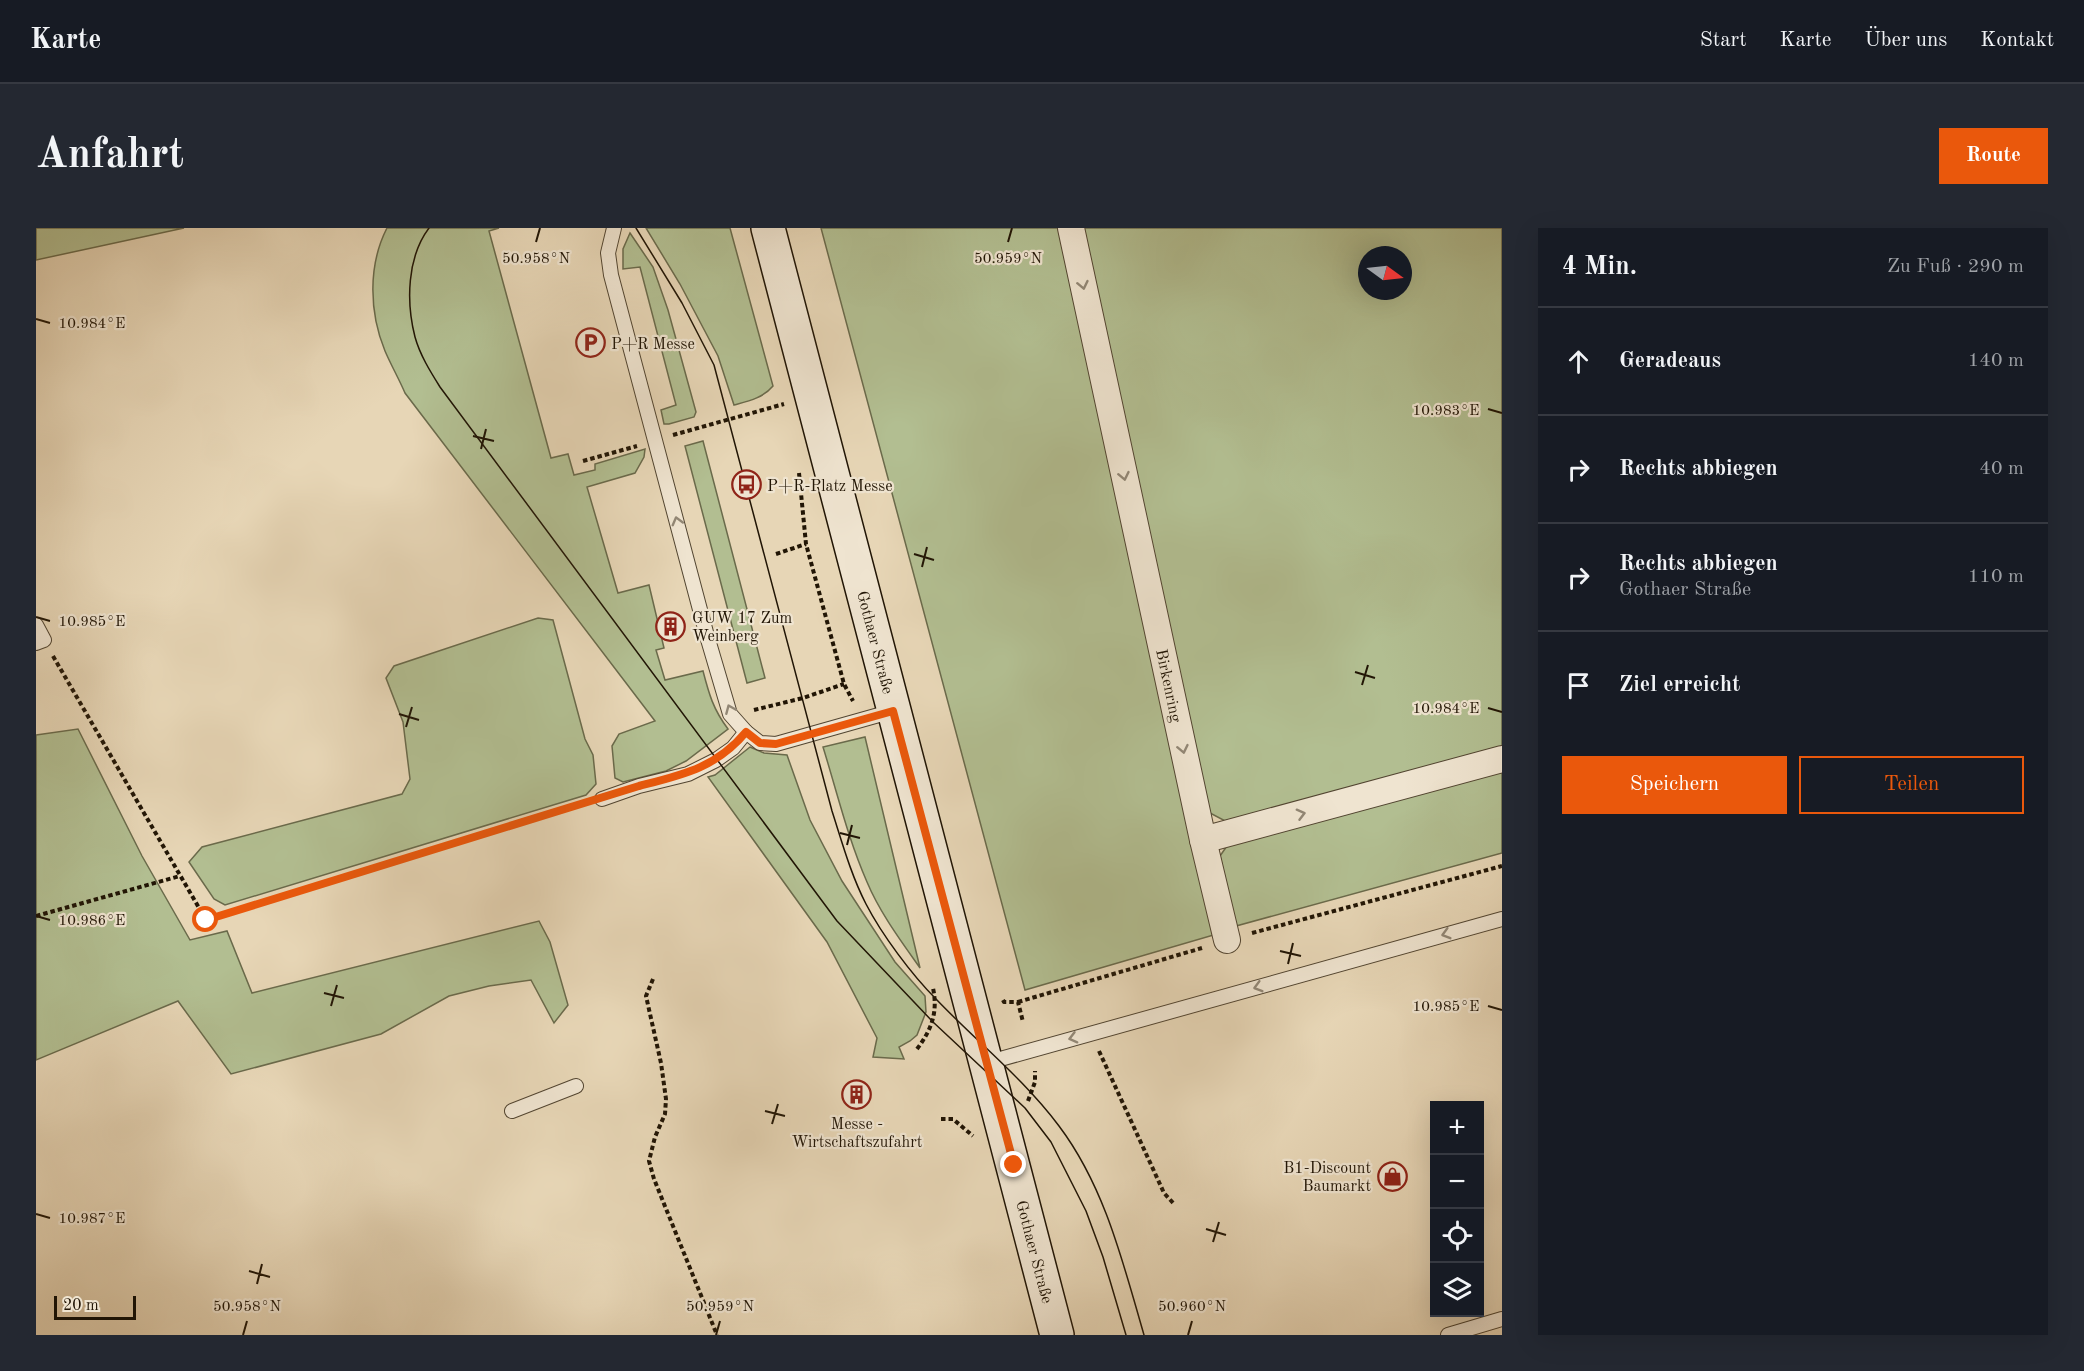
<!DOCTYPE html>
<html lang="de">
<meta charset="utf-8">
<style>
:root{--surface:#171b24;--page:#242831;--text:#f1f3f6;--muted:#9ea1a6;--line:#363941;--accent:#ea580c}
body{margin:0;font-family:"Old Standard TT",serif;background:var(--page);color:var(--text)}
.controls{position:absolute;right:18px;bottom:18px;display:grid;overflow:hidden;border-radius:0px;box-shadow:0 6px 24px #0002}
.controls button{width:54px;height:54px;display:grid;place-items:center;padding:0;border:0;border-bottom:2px solid var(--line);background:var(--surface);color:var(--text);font:30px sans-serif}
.compass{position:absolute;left:1322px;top:18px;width:54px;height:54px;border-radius:50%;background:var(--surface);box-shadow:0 6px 24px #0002;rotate:105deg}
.scale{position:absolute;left:18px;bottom:15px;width:82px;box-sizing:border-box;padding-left:6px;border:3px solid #211505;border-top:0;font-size:16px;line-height:21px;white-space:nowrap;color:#211505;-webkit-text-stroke:4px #efe4d0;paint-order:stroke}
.stop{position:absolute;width:18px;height:18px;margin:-14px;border:4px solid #ea580c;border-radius:50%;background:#fff}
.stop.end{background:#ea580c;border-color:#fff;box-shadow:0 2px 6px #0008}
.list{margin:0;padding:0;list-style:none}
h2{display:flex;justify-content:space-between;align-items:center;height:78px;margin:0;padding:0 24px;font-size:26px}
h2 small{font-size:20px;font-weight:400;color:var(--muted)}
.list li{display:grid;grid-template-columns:39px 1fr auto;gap:18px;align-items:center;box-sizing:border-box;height:108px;padding:0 24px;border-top:2px solid var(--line)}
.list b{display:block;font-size:22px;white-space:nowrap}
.list p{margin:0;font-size:20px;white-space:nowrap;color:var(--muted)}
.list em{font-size:20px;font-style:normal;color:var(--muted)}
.actions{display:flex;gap:12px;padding:18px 24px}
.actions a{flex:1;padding:14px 0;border:2px solid var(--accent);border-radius:0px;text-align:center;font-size:21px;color:var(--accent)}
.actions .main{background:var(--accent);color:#fff}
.icon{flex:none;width:33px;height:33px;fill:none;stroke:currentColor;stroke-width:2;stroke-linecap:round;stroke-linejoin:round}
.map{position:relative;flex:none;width:1466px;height:1107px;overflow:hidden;border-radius:0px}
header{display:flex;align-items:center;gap:36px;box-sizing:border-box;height:84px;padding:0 30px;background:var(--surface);border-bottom:2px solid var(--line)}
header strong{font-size:28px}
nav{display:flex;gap:33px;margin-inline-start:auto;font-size:21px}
.intro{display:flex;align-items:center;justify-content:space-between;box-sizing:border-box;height:144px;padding:0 36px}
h1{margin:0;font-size:42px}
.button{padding:15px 27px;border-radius:0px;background:var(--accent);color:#fff;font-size:21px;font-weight:700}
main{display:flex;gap:36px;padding:0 36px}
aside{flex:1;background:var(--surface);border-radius:0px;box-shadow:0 6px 24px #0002}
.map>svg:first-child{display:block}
</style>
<header>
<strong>Karte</strong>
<nav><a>Start</a><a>Karte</a><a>Über uns</a><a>Kontakt</a></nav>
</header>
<div class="intro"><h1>Anfahrt</h1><a class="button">Route</a></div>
<main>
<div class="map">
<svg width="1466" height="1107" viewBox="0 0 1466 1107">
<rect width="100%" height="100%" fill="#e7d6b6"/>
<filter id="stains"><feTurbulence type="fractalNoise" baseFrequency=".00333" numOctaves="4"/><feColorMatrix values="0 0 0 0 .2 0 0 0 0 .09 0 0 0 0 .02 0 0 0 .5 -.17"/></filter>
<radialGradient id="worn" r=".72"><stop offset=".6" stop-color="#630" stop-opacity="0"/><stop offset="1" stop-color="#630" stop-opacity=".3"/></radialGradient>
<g fill="#b2be91" stroke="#6a6a4b" stroke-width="1.5" fill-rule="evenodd">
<path d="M 0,0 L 148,0 L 0,32 Z"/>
<path d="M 351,0 L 463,0 L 453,3 L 515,230 L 532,226 L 538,247 L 559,242 L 559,236 L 609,221 L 608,229 L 599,245 L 551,259 L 582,365 L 613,357 L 628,420 L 620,422 L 629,452 L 667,443 C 673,466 677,481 692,501 L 650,533 L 630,543 L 587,554 L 579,550 L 576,518 L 583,506 L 619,493 L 369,165 C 363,151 355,137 349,123 C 333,84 332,37 351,0 Z"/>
<path d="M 610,0 L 694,0 L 737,158 C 727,170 713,173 698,177 L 682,128 L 644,56 Z"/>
<path d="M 785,0 L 1024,0 L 1181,706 L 989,762 Z"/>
<path d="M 1044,0 L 1466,0 L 1466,518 L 1191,594 L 1174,585 ZM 1331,27 L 1367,27 L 1367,63 L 1331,63 Z"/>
<path d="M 594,5 L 617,39 L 632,82 L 660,184 L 658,189 L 633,196 L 628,196 L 625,182 L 640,177 L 604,39 L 587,41 L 587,21 Z"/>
<path d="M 667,213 L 729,450 L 711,455 L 649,218 Z"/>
<path d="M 502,390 L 517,392 L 549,511 L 557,527 L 560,556 L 550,567 L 189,677 L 178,671 L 153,634 L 166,619 L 366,566 L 374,551 L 367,494 L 350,450 L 358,438 Z"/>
<path d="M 42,501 L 106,628 L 154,712 L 191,703 L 216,765 L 503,693 L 514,714 L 532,777 L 518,795 L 495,752 L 453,758 L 413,768 L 345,806 L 195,846 L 142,773 L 0,832 L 0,507 Z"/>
<path d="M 829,509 L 884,740 C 865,713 844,685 831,654 C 812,611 801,564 787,519 Z"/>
<path d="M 714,519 L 728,525 L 751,527 L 774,592 L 806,653 L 859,734 L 889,768 L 890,784 L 881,807 L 874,813 L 863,819 L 868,831 L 837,829 L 841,810 L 791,714 L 672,549 L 679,547 Z"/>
<path d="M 1466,541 L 1466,625 L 1200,698 L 1184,628 L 1193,615 Z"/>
</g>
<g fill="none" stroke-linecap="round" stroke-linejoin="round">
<defs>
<g id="lane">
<path d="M 578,0 L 572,25 L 575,47 L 671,408 L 694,486 L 710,504 L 724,515 L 740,516 L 857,483"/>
<path d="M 0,397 L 8,412 L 0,415"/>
<path d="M 566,571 L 603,558 L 652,546 L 680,532 L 697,520 L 710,504"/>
<path d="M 950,835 L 1466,691"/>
<path d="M 476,883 L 540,858"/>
<path d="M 1412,1107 L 1466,1091"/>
</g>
<g id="street">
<path id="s1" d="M 1035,0 L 1167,612 L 1466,531"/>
<path d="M 1167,612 L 1191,712"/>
</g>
<g id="secondary">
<path id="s2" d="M 732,0 L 1021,1107"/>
</g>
</defs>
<use href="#lane" stroke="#524531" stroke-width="16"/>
<use href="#street" stroke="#524531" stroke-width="28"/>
<use href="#secondary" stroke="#211505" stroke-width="36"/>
<g stroke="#211505" stroke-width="4" stroke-dasharray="4.5 3" stroke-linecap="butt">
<path d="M 637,207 L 748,176"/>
<path d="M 547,233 L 601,218"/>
<path d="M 763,245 L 770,316 L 808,456 L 817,473"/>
<path d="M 740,326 L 770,316"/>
<path d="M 17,428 L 170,692 L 548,576"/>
<path d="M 718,482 L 767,470 L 808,456"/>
<path d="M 0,688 L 144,648"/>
<path d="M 1216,705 L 1466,638"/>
<path d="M 617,751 L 610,768 L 625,835 L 630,871 L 629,886 L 619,909 L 613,933 L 618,951 L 681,1107"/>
<path d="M 967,772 L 968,774 L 982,774 L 987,794"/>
<path d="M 982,774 L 1166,720"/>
<path d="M 881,821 C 896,801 902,784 897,760"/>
<path d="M 1063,823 L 1128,965 L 1139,977"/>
<path d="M 992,873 L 999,854 L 999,843"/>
<path d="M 905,891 L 917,891 L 937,908"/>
</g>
<use href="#lane" stroke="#efe4d0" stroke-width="14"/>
<use href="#street" stroke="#efe4d0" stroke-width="26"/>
<use href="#secondary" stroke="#efe4d0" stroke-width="33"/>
<g stroke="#211505" stroke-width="1.5">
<path d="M 393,0 C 371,29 370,74 379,109 C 384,127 394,143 404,159 L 801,693 L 897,794 L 989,880 L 1015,914 L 1050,983 L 1067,1029 L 1090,1107"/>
<path d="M 600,0 L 646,75 L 678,137 L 796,583 C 806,614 815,647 830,676 C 846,707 876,747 900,771 C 941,814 987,850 1023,898 C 1069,959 1087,1035 1108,1107"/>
</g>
</g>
<defs><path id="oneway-chevron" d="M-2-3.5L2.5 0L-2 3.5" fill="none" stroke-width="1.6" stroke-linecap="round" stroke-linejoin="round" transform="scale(1.5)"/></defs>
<g stroke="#928775">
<use href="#oneway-chevron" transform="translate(1047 57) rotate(78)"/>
<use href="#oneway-chevron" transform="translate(1088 248) rotate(78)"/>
<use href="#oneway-chevron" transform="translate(641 293) rotate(-105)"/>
<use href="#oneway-chevron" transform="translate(694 481) rotate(-113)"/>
<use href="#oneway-chevron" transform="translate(1147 521) rotate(78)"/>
<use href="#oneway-chevron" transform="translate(1265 586) rotate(-15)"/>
<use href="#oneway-chevron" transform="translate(1410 706) rotate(164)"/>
<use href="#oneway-chevron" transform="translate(1222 759) rotate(164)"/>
<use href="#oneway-chevron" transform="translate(1037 810) rotate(165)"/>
</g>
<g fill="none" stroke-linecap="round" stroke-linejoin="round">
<path stroke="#ea580c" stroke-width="8" d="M 170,692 L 603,558 C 646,547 680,540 710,504 L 724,515 L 740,516 L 857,483 L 978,937"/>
</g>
<path fill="none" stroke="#211505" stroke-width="2" d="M 500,14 L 504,0M 972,14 L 976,0M 0,91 L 14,95M 1452,181 L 1466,185M 437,208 L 458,213M 445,221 L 450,201M 878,326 L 898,332M 886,339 L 891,319M 0,389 L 14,393M 1319,444 L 1339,450M 1326,457 L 1332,437M 1452,480 L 1466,484M 363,486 L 383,492M 370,499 L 376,479M 804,605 L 824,610M 811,617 L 816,597M 0,688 L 14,692M 1244,723 L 1265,728M 1252,736 L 1257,715M 288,765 L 308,770M 295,778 L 301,757M 1452,778 L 1466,782M 729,883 L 749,888M 736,896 L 742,876M 0,986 L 14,990M 1170,1001 L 1190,1007M 1177,1014 L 1183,994M 213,1043 L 234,1049M 221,1056 L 226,1036M 207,1107 L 211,1093M 680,1107 L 684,1093M 1152,1107 L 1156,1093"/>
<defs>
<symbol id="parking-ring" viewBox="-11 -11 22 22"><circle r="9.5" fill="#efe4d0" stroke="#8f2418" stroke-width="1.5"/><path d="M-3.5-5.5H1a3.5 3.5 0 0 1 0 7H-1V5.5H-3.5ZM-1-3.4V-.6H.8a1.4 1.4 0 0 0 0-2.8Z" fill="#8f2418"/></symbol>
<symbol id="bus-ring" viewBox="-11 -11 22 22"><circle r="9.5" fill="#efe4d0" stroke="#8f2418" stroke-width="1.5"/><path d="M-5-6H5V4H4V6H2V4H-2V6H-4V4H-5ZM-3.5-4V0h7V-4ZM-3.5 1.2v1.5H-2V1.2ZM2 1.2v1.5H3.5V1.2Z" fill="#8f2418"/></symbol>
<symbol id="building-ring" viewBox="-11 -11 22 22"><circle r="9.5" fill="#efe4d0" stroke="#8f2418" stroke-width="1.5"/><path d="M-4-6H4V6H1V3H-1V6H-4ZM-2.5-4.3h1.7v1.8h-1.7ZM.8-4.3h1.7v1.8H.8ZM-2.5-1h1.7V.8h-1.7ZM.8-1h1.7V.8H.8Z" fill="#8f2418"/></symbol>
<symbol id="shop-ring" viewBox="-11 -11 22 22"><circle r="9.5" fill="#efe4d0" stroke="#8f2418" stroke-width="1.5"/><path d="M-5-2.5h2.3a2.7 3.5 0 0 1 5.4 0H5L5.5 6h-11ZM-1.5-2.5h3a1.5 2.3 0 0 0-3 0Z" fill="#8f2418"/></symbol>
</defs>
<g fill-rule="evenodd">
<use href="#parking-ring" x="538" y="98" width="33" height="33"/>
<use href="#bus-ring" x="694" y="240" width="33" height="33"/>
<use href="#building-ring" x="618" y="382" width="33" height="33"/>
<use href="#building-ring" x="804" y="850" width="33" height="33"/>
<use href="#shop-ring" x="1340" y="932" width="33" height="33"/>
</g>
<g text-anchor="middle" stroke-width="4.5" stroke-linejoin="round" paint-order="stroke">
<g font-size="16" fill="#211505" stroke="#efe4d0" text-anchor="start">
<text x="575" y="121">P+R Messe</text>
<text x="731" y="263">P+R-Platz Messe</text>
<text x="656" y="395">GUW 17 Zum<tspan x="656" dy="18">Weinberg</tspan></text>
<text x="821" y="901" text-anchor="middle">Messe -<tspan x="821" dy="18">Wirtschaftszufahrt</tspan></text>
<text x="1335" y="945" text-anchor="end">B1-Discount<tspan x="1335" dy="18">Baumarkt</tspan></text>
</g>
<g font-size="16" fill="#211505" stroke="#efe4d0">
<text dy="6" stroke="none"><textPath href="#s2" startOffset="428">Gothaer Straße</textPath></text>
<text dy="6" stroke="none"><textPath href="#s1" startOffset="468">Birkenring</textPath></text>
<text dy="6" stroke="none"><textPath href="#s2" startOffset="1058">Gothaer Straße</textPath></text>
</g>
</g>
<g font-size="15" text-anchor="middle" fill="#211505" stroke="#efe4d0" stroke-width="4.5" stroke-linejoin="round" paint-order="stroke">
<text x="500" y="35">50.958°N</text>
<text x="972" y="35">50.959°N</text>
<text x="56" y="100">10.984°E</text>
<text x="1410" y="187">10.983°E</text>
<text x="56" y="398">10.985°E</text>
<text x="1410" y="485">10.984°E</text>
<text x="56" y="697">10.986°E</text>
<text x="1410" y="783">10.985°E</text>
<text x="56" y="995">10.987°E</text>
<text x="211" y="1083">50.958°N</text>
<text x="684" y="1083">50.959°N</text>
<text x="1156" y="1083">50.960°N</text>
</g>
<rect width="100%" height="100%" filter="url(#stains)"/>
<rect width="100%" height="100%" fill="url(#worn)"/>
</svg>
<div class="controls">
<button>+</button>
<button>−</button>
<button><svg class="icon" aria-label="locate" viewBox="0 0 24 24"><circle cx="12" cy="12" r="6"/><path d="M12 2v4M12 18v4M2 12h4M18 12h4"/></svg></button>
<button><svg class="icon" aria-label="layers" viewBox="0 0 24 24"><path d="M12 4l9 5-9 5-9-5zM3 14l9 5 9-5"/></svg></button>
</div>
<svg class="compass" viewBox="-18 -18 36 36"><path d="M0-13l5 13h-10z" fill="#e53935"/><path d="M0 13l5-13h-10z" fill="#9ea1a6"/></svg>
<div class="scale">20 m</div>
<div class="stop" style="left:170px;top:692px"></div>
<div class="stop end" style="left:978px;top:937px"></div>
</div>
<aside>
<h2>4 Min.<small>Zu Fuß · 290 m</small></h2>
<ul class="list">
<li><svg class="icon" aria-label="ahead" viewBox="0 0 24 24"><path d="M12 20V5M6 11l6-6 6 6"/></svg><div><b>Geradeaus</b></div><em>140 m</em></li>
<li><svg class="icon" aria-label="right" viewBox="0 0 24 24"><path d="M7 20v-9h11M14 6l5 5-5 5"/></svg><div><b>Rechts abbiegen</b></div><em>40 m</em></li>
<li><svg class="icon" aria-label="right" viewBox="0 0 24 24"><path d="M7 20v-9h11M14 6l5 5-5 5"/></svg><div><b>Rechts abbiegen</b><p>Gothaer Straße</p></div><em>110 m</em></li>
<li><svg class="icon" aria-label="arrive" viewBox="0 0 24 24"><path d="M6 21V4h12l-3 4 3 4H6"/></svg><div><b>Ziel erreicht</b></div></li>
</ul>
<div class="actions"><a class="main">Speichern</a><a>Teilen</a></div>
</aside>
</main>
